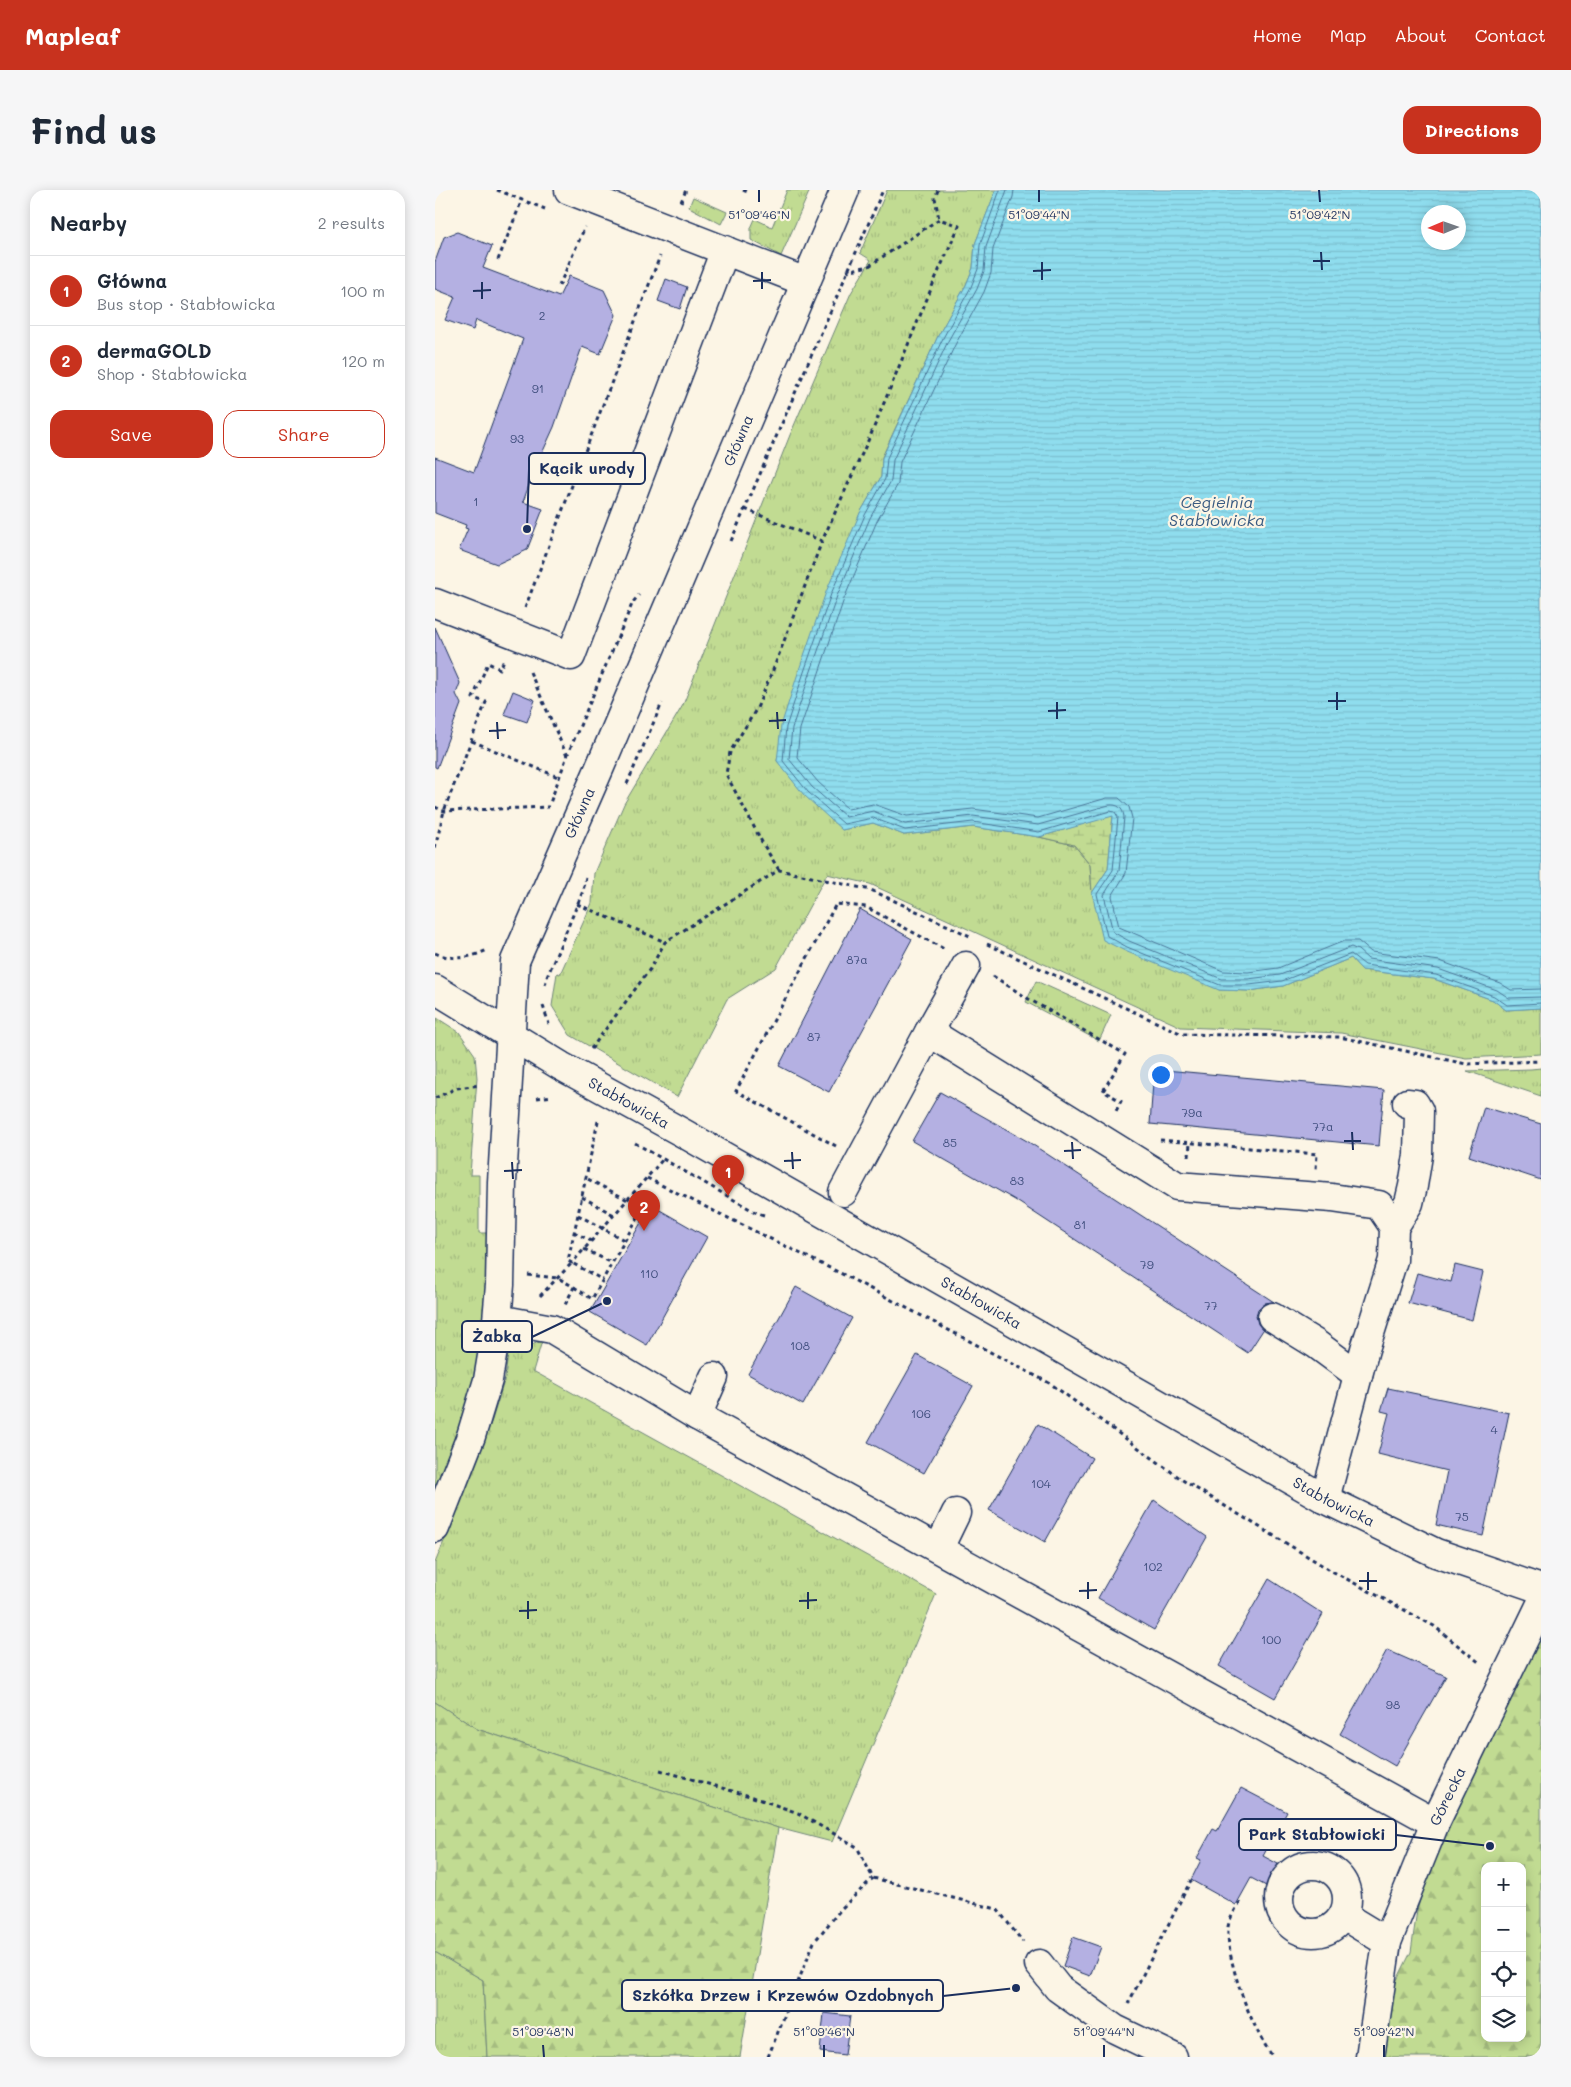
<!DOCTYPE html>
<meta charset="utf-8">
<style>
:root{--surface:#fff;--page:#f6f6f7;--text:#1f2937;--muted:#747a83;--line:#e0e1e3;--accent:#c8321e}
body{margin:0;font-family:Mali,sans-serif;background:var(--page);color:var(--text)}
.controls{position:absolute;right:15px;bottom:15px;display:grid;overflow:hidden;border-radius:10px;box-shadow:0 2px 12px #0003}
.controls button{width:45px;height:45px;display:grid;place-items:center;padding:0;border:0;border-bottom:1px solid var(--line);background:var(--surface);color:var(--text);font:25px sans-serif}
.compass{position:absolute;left:986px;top:15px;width:45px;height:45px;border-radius:50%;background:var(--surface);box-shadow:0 2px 12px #0003;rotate:268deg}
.you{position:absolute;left:725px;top:884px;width:18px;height:18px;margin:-12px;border:4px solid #fff;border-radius:50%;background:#1a73e8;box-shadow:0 0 0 8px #1a73e833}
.badge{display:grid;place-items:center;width:32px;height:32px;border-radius:50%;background:var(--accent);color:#fff;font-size:16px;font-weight:700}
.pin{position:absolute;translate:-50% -41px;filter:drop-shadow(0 1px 2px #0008)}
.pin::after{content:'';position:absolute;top:26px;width:18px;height:15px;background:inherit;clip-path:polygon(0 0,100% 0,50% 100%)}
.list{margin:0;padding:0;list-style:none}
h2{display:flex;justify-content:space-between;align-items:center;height:65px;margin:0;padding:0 20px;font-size:21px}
h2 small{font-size:16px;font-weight:400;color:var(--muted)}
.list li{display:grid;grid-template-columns:32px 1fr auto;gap:15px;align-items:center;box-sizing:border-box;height:70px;padding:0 20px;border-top:1px solid var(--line)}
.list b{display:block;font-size:19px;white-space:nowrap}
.list p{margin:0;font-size:16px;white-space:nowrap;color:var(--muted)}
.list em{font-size:16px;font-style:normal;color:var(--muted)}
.actions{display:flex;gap:10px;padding:15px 20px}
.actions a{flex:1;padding:11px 0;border:1px solid var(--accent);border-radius:15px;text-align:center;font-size:18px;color:var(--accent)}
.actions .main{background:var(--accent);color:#fff}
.icon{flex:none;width:28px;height:28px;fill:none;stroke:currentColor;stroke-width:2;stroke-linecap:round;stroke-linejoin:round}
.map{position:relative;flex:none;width:1106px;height:1867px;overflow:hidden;border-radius:15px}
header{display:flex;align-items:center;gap:30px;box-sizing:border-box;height:70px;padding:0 25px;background:var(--accent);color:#fff}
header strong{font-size:24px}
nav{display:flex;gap:28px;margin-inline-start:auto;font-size:18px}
.intro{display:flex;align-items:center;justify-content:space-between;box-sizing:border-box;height:120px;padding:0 30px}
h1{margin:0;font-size:35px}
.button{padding:12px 22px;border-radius:15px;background:var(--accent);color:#fff;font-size:18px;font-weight:700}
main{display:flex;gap:30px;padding:0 30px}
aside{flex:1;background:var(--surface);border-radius:15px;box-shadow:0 2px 12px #0003}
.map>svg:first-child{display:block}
</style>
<header>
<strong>Mapleaf</strong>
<nav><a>Home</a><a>Map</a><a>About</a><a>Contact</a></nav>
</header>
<div class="intro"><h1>Find us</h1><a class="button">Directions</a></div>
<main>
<aside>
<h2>Nearby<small>2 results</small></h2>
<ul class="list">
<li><span class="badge">1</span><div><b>Główna</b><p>Bus stop · Stabłowicka</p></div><em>100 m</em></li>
<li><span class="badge">2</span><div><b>dermaGOLD</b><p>Shop · Stabłowicka</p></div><em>120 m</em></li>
</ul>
<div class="actions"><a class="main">Save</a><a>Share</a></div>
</aside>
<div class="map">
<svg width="1106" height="1867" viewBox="0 0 1106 1867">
<defs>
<pattern id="grass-tufts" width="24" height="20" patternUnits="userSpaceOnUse" patternTransform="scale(1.25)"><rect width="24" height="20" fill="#c1db92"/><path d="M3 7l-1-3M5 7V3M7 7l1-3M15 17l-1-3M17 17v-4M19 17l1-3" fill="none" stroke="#a5bc80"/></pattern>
<pattern id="forest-firs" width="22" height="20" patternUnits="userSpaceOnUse" patternTransform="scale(1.25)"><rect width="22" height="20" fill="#c1db92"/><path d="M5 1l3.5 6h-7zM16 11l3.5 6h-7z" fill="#a5bc80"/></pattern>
<pattern id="wetland-marsh" width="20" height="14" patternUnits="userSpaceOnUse" patternTransform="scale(1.25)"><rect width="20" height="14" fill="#c1db92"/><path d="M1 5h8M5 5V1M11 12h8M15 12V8" fill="none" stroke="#a5bc80"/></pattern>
<pattern id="water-rules" width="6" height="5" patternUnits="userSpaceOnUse" patternTransform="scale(1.25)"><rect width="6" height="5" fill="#8fddee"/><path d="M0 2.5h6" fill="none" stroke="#7bbece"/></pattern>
</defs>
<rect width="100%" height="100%" fill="#fcf5e5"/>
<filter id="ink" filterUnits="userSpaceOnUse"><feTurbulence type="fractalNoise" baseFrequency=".02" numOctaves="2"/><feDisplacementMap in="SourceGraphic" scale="10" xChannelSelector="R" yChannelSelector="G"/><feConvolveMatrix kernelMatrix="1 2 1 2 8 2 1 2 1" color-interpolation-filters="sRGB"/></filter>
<g filter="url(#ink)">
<g fill="url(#grass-tufts)" stroke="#6e8578">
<path d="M 352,0 L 375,0 L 346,66 L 316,50 L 316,38 L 320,29 L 337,37 Z"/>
<path d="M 452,0 L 561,0 L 540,54 L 538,78 L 531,95 L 503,146 L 447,267 L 446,287 L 425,323 L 345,556 L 342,571 L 407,640 L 438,633 L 469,645 L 538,637 L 604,647 L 639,655 L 655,674 L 657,703 L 784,800 L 814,801 L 848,796 L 916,768 L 927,780 L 999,789 L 1058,810 L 1071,820 L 1106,818 L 1106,864 L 1031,868 L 906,843 L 746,837 L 435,694 L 392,684 L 341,778 L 292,809 L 242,907 L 135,845 L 117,816 L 122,783 L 125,784 L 157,713 L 159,683 L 189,614 L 248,515 L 355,245 L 416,103 L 436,70 L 425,63 Z"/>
<path d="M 258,7 L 292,22 L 286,34 L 254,17 Z"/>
<path d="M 601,791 L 676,825 L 664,851 L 591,812 Z"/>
<path d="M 2,828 L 24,842 L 40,865 L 42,888 L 35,985 L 44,985 L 44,1043 L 54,1043 L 53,1122 L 37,1206 L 0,1304 L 0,838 Z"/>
<path d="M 1106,878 L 1106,906 L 1032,881 L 1096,879 Z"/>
<path d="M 107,1151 L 98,1181 L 501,1404 L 397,1652 L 343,1638 L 42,1539 L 0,1512 L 0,1373 L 27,1308 L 57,1230 L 70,1188 L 73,1164 Z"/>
<path d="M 0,1762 L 48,1790 L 52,1867 L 0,1867 Z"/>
</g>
<g fill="url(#forest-firs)" stroke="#6e8578" fill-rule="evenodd">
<path d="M 1106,1447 L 1106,1867 L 950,1867 L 957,1800 L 976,1762 L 982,1720 L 995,1677 L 1012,1637 L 1097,1462 ZM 1050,1676 L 1087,1676 L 1087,1848 L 1050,1848 Z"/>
<path d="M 0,1512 L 42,1539 L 343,1638 L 305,1867 L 52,1867 L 48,1790 L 0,1762 Z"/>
</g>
<path fill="url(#wetland-marsh)" stroke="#6e8578" d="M 678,625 L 673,679 L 657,703 L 655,674 L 639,655 L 604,647 Z"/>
<path fill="url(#water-rules)" stroke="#6197b4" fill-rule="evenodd" d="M 561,0 L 1106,0 L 1106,818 L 1071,820 L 1058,810 L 999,789 L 927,780 L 916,768 L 848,796 L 814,801 L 784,800 L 690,761 L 668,750 L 657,703 L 673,679 L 678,626 L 604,647 L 538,637 L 469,645 L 438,633 L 407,640 L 369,605 L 342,571 L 346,536 L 364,480 L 391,402 L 425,323 L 446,287 L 447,268 L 503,146 L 531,95 L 538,78 L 540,54 ZM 994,22 L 1024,22 L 1024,52 L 994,52 Z"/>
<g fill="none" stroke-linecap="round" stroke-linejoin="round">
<g stroke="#497598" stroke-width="1">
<path d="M 565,0 L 545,55 L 543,79 L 536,97 L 508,148 L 452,268 L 450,289 L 430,325 L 396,404 L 369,482 L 351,537 L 348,571 L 373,602 L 409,634 L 438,628 L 470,640 L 538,632 L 604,642 L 675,621 L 680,622 L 683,627 L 678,680 L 662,704 L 672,746 L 692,757 L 785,795 L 814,795 L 847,791 L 916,764 L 930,775 L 1001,785 L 1059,806 L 1072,815 L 1106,813"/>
<path d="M 572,0 L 551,57 L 549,81 L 542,99 L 513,151 L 458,270 L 456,291 L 435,328 L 402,406 L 375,484 L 357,538 L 354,569 L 377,597 L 411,627 L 438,621 L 470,634 L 538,626 L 603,635 L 674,615 C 683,614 688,618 689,627 L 684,681 L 669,705 L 678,742 L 694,751 L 787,789 L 813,789 L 845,785 L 916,757 L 923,760 L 933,769 L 1003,779 L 1062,800 L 1074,808 L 1106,807"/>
<path d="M 579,0 L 578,7 L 558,59 L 556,83 L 549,102 L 520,155 L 465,272 L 463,294 L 442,331 L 409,409 L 365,539 L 362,567 L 383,592 L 413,619 L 438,614 L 472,626 L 538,619 L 603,628 L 672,608 L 684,608 L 694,617 L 697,628 L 691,683 L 677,706 L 684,737 L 788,781 L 813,782 L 843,778 L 909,751 L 923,751 L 936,762 L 1005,771 L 1065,793 L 1076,800 L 1106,799"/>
</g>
</g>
<g fill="#b4b0e2" stroke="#1b2f5e">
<path d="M 22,42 L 57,56 L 48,78 L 124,107 L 134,86 L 169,100 L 181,125 L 165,164 L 147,157 L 119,237 L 99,281 L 88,312 L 108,319 L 92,360 L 62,374 L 24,360 L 33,339 L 30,338 L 31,335 L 0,323 L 0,267 L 39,282 L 88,149 L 41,130 L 38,140 L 10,130 L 20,107 L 0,99 L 0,72 L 9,47 Z"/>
<path d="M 231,89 L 252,97 L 245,119 L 223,111 Z"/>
<path d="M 0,437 L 25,493 L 21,504 L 26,514 L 2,578 L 0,577 Z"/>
<path d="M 78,501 L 100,510 L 92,532 L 69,524 Z"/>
<path d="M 425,719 L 477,749 L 394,902 L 344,876 Z"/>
<path d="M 719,879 L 949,900 L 944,956 L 715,934 Z"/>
<path d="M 505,902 L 592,951 L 839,1112 L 830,1113 L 823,1119 L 821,1126 L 823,1134 L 828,1140 L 813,1163 L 580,1010 L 477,951 Z"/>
<path d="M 1049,917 L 1106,934 L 1106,990 L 1034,966 Z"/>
<path d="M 216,1015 L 272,1047 L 212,1155 L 155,1122 Z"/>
<path d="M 1020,1075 L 1048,1082 L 1037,1130 L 973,1113 L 982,1083 L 1016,1092 Z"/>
<path d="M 361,1097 L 417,1128 L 368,1215 L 313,1184 Z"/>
<path d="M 482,1165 L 538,1196 L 489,1283 L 433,1252 Z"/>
<path d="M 953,1198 L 1074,1223 L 1048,1346 L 1001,1335 L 1012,1281 L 943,1264 L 954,1223 L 946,1221 Z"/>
<path d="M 603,1234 L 657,1268 L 610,1352 L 554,1320 Z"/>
<path d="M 719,1310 L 772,1347 L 719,1440 L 663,1408 Z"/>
<path d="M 834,1389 L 888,1424 L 840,1508 L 784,1476 Z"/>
<path d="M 952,1460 L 1011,1486 L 960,1576 L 905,1544 Z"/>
<path d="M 806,1598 L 852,1622 L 828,1666 L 843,1674 L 831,1696 L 816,1688 L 801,1715 L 756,1690 L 766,1670 L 762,1668 L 778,1639 L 782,1641 Z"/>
<path d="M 638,1747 L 666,1757 L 655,1786 L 628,1776 Z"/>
<path d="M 389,1823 L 415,1826 L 410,1865 L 385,1862 Z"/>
</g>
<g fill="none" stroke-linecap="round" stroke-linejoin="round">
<defs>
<g id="minor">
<path d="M 134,0 L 371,92"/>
<path d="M 0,413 L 136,466 L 290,60"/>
<path id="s1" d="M 0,799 L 126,876 L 248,943 L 890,1309 L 1001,1363 L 1106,1399"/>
<path d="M 494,842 L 531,776"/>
<path d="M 408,1002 L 494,842 L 742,996 L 897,1008 L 944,1015 L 959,1037 L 958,1070 L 930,1159 L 890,1309"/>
<path d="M 959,1037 L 974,1013 L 978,996 L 983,965 L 984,921 L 980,914 L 972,913"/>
<path d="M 837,1127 L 881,1154 L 923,1185"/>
<path d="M 63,1129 L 117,1139 L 262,1226 L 1000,1633"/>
<path d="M 262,1226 L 279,1187"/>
<path id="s2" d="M 0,1338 L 36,1246 L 53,1190 L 61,1142 L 65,1095 L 67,992 L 80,771 L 165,577 L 410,0"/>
<path d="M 504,1358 L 521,1323"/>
<circle cx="878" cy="1709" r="34"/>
<path d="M 909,1726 L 952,1752"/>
<path d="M 604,1774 L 623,1798 L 680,1839 L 738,1867"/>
<path id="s3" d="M 935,1867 L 952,1752 L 1000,1633 L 1106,1414"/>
</g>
</defs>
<use href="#minor" stroke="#1b2f5e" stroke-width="31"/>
<g stroke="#1b2f5e" stroke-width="3" stroke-dasharray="4 4" stroke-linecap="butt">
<path d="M 62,0 L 110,19"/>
<path d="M 308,0 L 313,2"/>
<path d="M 503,0 L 500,8 L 504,29"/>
<path d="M 246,12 L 251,0"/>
<path d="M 63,70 L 87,10"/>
<path d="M 124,96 L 150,37"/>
<path d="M 310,319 L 387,351"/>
<path d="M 296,351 L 448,0"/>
<path d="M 90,418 L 225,66"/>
<path d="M 95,482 L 132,566 L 115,613"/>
<path d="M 37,551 L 123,587"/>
<path d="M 132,566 L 198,412 L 204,405"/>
<path d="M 192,594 L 227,513"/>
<path d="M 0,617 L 9,621 L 114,617"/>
<path d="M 0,658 L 9,621 L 51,512 L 38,508 L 53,473 L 65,479 L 69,470"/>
<path d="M 344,680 L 328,654 L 291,584 L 295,562 L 322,518 L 338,480 L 387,351 L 437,242 L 501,87 L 524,36 L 504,29 L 434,76 L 412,81"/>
<path d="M 142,714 L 230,752"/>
<path d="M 552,754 L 747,844 L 905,847 L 1031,874 L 1106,871"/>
<path d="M 0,763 C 17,771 36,768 52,760"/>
<path d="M 558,786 L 592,808 L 690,864 L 668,901 L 686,911 L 680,923"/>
<path d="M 110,795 L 112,787 L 148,701 L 151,687"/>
<path d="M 108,816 L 114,834"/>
<path d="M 156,859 L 215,779 L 230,752 L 344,680 L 436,700 L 535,746"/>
<path d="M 0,908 L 22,898 L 45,895"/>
<path d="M 102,908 L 117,906"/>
<path d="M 163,931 L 133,1071 L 137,1073 L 228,969"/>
<path d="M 725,950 L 882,964 L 881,979"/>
<path d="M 200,953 L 322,1023 L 329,1025"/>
<path d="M 401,956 L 301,901 L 401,714 L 431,717 L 509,759"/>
<path d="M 754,967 L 755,953"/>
<path d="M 212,988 L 411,1086 L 616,1194 L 749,1291 L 895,1380 L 999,1436 L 1046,1474"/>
<path d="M 147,1007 L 179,1025"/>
<path d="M 143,1025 L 189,1050"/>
<path d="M 139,1042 L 156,1051"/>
<path d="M 149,1059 L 177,1073"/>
<path d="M 93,1085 L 123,1088 L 139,1097 L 130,1115"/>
<path d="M 139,1097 L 157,1109 L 208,1018 L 151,988"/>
<path d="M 105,1106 L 137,1073 L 168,1090"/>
<path d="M 225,1580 L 318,1607 L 363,1623 L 422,1657 L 438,1688 L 562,1719 L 588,1752"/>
<path d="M 805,1712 C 801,1719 794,1729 793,1737 C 791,1772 817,1839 838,1867"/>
<path d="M 693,1814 L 756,1690"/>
<path d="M 333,1867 L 379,1752 L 407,1718 L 438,1688"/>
</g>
<use href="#minor" stroke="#fcf5e5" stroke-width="28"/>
</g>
</g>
<path fill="none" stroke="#1b2f5e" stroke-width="2" d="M 324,0 L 324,12M 604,0 L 604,12M 884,0 L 885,12M 886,62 L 887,80M 878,71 L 895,71M 607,72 L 607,90M 598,81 L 616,80M 327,82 L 327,99M 318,91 L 336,90M 47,92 L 47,109M 38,101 L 56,100M 902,502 L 902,520M 893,511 L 911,511M 622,512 L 622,529M 613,521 L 631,520M 342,522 L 343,539M 334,531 L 351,530M 62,532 L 63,549M 54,541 L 71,540M 917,942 L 918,960M 909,951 L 926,951M 637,952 L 638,969M 629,961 L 646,960M 357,962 L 358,979M 349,971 L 366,970M 77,972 L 78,989M 69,981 L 87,980M 933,1382 L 933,1400M 924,1391 L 942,1391M 653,1392 L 653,1409M 644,1401 L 662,1400M 373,1402 L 373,1419M 93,1411 L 93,1429M 364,1411 L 382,1410M 84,1421 L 102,1420M 108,1855 L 109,1867M 389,1855 L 389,1867M 669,1855 L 669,1867M 949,1855 L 949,1867"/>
<g text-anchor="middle" stroke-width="4.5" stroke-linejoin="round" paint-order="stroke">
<g font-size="12" fill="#414f7f">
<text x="107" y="130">2</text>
<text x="103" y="203">91</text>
<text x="82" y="253">93</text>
<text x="41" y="316">1</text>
<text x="422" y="774">87a</text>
<text x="379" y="851">87</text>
<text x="757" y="927">79a</text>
<text x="888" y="941">77a</text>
<text x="515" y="957">85</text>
<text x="582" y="995">83</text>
<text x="645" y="1039">81</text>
<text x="712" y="1079">79</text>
<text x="214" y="1088">110</text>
<text x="776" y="1120">77</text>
<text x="365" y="1160">108</text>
<text x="486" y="1228">106</text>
<text x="1059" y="1244">4</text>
<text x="606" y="1298">104</text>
<text x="1027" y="1331">75</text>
<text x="718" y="1381">102</text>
<text x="836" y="1454">100</text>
<text x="958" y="1519">98</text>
</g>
<g font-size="15" fill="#1b2f5e" stroke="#fcf5e5">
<text dy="5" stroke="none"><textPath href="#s2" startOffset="1144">Główna</textPath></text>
<text dy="5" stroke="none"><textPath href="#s2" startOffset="739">Główna</textPath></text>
<text dy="5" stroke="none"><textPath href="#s1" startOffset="225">Stabłowicka</textPath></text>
<text dy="5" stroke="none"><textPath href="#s1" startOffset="630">Stabłowicka</textPath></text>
<text dy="5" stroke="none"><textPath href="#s1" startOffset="1035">Stabłowicka</textPath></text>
<text dy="5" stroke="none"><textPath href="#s3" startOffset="274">Górecka</textPath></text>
</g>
<g font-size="16" font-style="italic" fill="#385a82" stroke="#fcf5e5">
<text x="782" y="318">Cegielnia<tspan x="782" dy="18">Stabłowicka</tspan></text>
</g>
</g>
<g font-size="12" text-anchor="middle" fill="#1b2f5e" stroke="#fcf5e5" stroke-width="4.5" stroke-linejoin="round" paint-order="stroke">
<text x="324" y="29">51°09'46"N</text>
<text x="604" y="29">51°09'44"N</text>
<text x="885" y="29">51°09'42"N</text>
<text x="108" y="1846">51°09'48"N</text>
<text x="389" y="1846">51°09'46"N</text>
<text x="669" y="1846">51°09'44"N</text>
<text x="949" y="1846">51°09'42"N</text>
</g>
<path fill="none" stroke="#1b2f5e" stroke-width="2" d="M92 339L94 279M172 1111L97 1147M1055 1656L961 1645M581 1798L508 1806"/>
<g fill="#1b2f5e" stroke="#fcf5e5" stroke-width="2">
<circle cx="92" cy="339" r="5"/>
<circle cx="172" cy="1111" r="5"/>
<circle cx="1055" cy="1656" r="5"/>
<circle cx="581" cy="1798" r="5"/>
</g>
<g fill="#fcf5e5" stroke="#1b2f5e" stroke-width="2">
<rect x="94" y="263" width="116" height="31" rx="5"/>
<rect x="27" y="1131" width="70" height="31" rx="5"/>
<rect x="804" y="1629" width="157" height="31" rx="5"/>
<rect x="187" y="1790" width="321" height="31" rx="5"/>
</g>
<g font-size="16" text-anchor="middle" font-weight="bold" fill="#1b2f5e">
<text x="152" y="284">Kącik urody</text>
<text x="62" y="1152">Żabka</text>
<text x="882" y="1650">Park Stabłowicki</text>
<text x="348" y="1811">Szkółka Drzew i Krzewów Ozdobnych</text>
</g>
</svg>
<div class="controls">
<button>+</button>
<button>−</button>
<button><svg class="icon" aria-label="locate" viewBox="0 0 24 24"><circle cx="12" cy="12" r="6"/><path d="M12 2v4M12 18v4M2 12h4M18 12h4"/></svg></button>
<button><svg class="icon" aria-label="layers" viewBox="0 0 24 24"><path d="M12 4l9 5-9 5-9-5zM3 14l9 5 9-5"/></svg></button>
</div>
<svg class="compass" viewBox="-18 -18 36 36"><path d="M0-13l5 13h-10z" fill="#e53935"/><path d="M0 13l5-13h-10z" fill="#747a83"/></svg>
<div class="you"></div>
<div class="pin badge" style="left:293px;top:1006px">1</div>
<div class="pin badge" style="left:209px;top:1041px">2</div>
</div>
</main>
